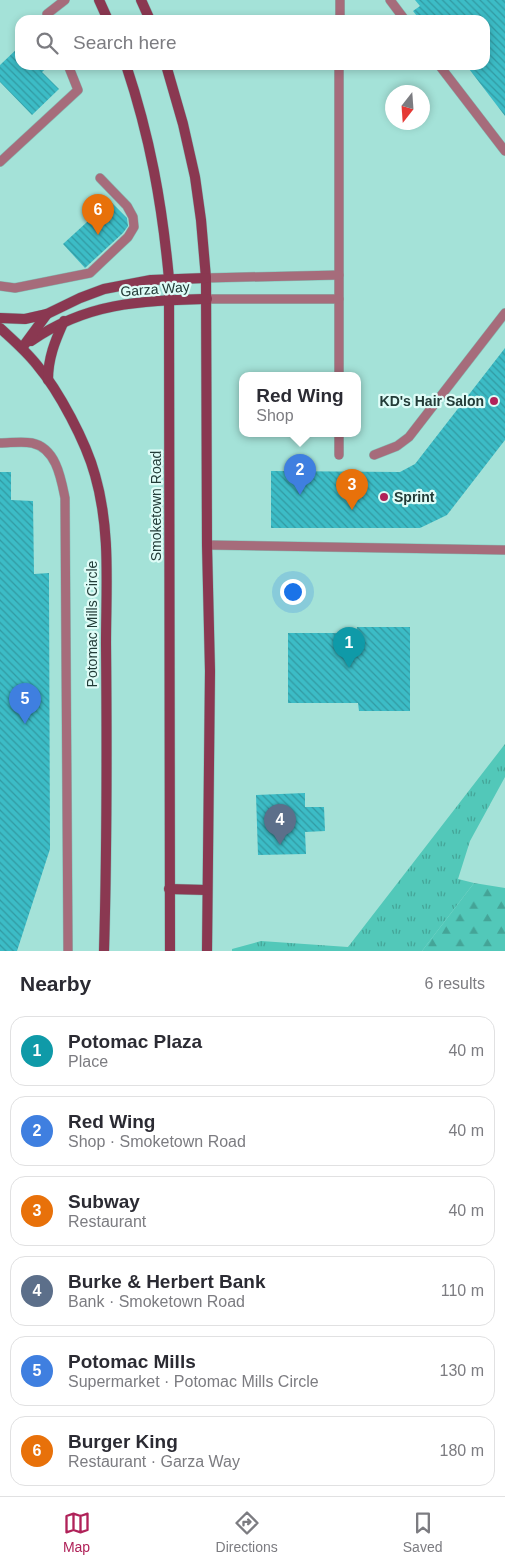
<!DOCTYPE html>
<meta charset="utf-8">
<style>
:root{--surface:#fff;--page:#f2f2f3;--text:#2b2b33;--muted:#7c7c81;--line:#e1e1e2;--accent:#b02259}
body{margin:0;font-family:Arial,sans-serif;background:var(--page);color:var(--text)}
.compass{position:absolute;left:385px;top:85px;width:45px;height:45px;border-radius:50%;background:var(--surface);box-shadow:0 2px 8px #0003;rotate:197deg}
.you{position:absolute;left:292px;top:591px;width:18px;height:18px;margin:-12px;border:4px solid #fff;border-radius:50%;background:#1a73e8;box-shadow:0 0 0 8px #1a73e833}
.badge{display:grid;place-items:center;width:32px;height:32px;border-radius:50%;background:var(--accent);color:#fff;font-size:16px;font-weight:700}
.pin{position:absolute;translate:-50% -41px;filter:drop-shadow(0 1px 2px #0008)}
.pin::after{content:'';position:absolute;top:26px;width:18px;height:15px;background:inherit;clip-path:polygon(0 0,100% 0,50% 100%)}
.popup{position:absolute;left:239px;top:372px;width:122px;height:65px;box-sizing:border-box;display:grid;place-content:center;border-radius:10px;background:var(--surface);filter:drop-shadow(0 1px 4px #0005);font-size:16px;white-space:nowrap;color:var(--muted)}
.popup b{font-size:19px;color:var(--text)}
.popup::after{content:'';position:absolute;left:50%;top:100%;margin-left:-10px;border:10px solid transparent;border-top-color:var(--surface)}
.list{margin:0;padding:0;list-style:none}
h2{display:flex;justify-content:space-between;align-items:center;height:65px;margin:0;padding:0 20px;font-size:21px}
h2 small{font-size:16px;font-weight:400;color:var(--muted)}
.list li{display:grid;grid-template-columns:32px 1fr auto;gap:15px;align-items:center;box-sizing:border-box;height:70px;margin:0 10px 10px;padding:0 10px;border:1px solid var(--line);border-radius:15px}
.list b{display:block;font-size:19px;white-space:nowrap}
.list p{margin:0;font-size:16px;white-space:nowrap;color:var(--muted)}
.list em{font-size:16px;font-style:normal;color:var(--muted)}
.icon{flex:none;width:28px;height:28px;fill:none;stroke:currentColor;stroke-width:2;stroke-linecap:round;stroke-linejoin:round}
.map{position:relative;flex:none;width:505px;height:951px;overflow:hidden}
.search{position:absolute;background:var(--surface);box-shadow:0 2px 8px #0003;left:15px;right:15px;top:15px;height:55px;display:flex;align-items:center;gap:12px;box-sizing:border-box;padding:0 18px;border-radius:15px;color:var(--muted);font-size:19px}
.sheet{height:545px;background:var(--surface)}
nav{display:flex;justify-content:space-around;align-items:center;box-sizing:border-box;height:70px;border-top:1px solid var(--line);background:var(--surface);font-size:14px;color:var(--muted)}
nav a{display:grid;justify-items:center;gap:2px}
nav .on{color:var(--accent)}
.map>svg:first-child{display:block}
</style>
<div class="map">
<svg width="505" height="951" viewBox="0 0 505 951">
<defs>
<pattern id="grass-tufts" width="24" height="20" patternUnits="userSpaceOnUse" patternTransform="scale(1.25)"><rect width="24" height="20" fill="#52c8b9"/><path d="M3 7l-1-3M5 7V3M7 7l1-3M15 17l-1-3M17 17v-4M19 17l1-3" fill="none" stroke="#44a497"/></pattern>
<pattern id="forest-firs" width="22" height="20" patternUnits="userSpaceOnUse" patternTransform="scale(1.25)"><rect width="22" height="20" fill="#52c8b9"/><path d="M5 1l3.5 6h-7zM16 11l3.5 6h-7z" fill="#44a497"/></pattern>
<pattern id="building-back-hatch" width="6" height="6" patternUnits="userSpaceOnUse" patternTransform="scale(1.25)"><rect width="6" height="6" fill="#3cbcc6"/><path d="M-1 5l2 2M0 0l6 6M5-1l2 2" fill="none" stroke="#329aa2"/></pattern>
</defs>
<rect width="100%" height="100%" fill="#a4e2d8"/>
<path fill="url(#grass-tufts)" d="M 505,744 L 505,777 L 470,841 L 458,879 L 474,883 L 422,951 L 232,951 L 232,949 L 261,941 L 348,947 Z"/>
<path fill="url(#forest-firs)" d="M 474,883 L 505,888 L 505,951 L 422,951 Z"/>
<g fill="url(#building-back-hatch)">
<path d="M 415,0 L 505,0 L 505,116 L 466,65 L 485,65 L 485,20 L 420,20 L 413,11 L 420,6 Z"/>
<path d="M 20,46 L 20,65 L 50,65 L 42,72 L 59,89 L 32,115 L 0,82 L 0,65 Z"/>
<path d="M 110,201 L 127,218 L 128,226 L 123,233 L 85,268 L 63,244 Z"/>
<path d="M 505,348 L 505,440 L 447,515 L 420,528 L 271,528 L 271,471 L 400,472 L 415,464 Z"/>
<path d="M 0,472 L 11,472 L 11,500 L 33,501 L 34,574 L 49,573 L 50,849 L 17,951 L 0,951 Z"/>
<path d="M 357,627 L 410,627 L 410,711 L 359,711 L 358,703 L 288,703 L 288,633 L 356,633 Z"/>
<path d="M 305,793 L 305,807 L 324,807 L 325,831 L 305,832 L 306,854 L 258,855 L 256,795 Z"/>
</g>
<g fill="none" stroke-linecap="round" stroke-linejoin="round">
<defs>
<g id="lane">
<path d="M 390,0 L 405,20"/>
<path d="M 50,20 L 47,14 L 65,0"/>
<path d="M 340,20 L 340,0"/>
<path d="M 339,65 L 339,376"/>
<path d="M 439,65 L 505,151"/>
<path d="M 0,162 L 78,90 L 68,65"/>
<path d="M 206,278 L 339,275"/>
<path d="M 0,286 L 15,288 L 90,273 L 128,237 L 134,227 L 133,217 L 127,206 L 100,178"/>
<path d="M 207,299 L 339,299"/>
<path d="M 0,443 C 10,443 22,441 32,443 C 56,448 61,478 65,498 L 68,951"/>
<path d="M 339,455 L 339,434"/>
<path d="M 374,455 L 397,446 L 409,437 L 505,313"/>
<path d="M 207,545 L 505,550"/>
</g>
<g id="secondary">
<path d="M 99,0 L 108,20"/>
<path d="M 141,0 L 150,20"/>
<path d="M 126,65 C 150,137 162,203 169,279 L 170,951"/>
<path d="M 166,65 L 183,124 L 195,177 L 201,220 L 206,278 L 207,545 L 210,671 L 207,951"/>
<path d="M 0,318 L 25,319 L 47,314"/>
<path d="M 0,328 C 13,340 26,351 37,365 C 59,391 86,442 95,475 C 111,530 106,588 106,644 C 107,747 107,849 104,951"/>
<path d="M 31,341 C 88,302 140,301 207,299"/>
<path d="M 22,348 L 47,314 L 80,298 L 104,289 L 151,280 L 206,278"/>
<path d="M 48,380 C 48,358 55,341 64,321"/>
<path d="M 169,889 L 207,890"/>
</g>
</defs>
<use href="#lane" stroke="#87bdb5" stroke-width="10"/>
<use href="#secondary" stroke="#87bdb5" stroke-width="11"/>
<path stroke="#69968f" stroke-width="2.5" stroke-dasharray="1 4" stroke-linecap="butt" d="M 20,44 L 20,45"/>
<use href="#lane" stroke="#a66c7b" stroke-width="9"/>
<use href="#secondary" stroke="#8a3851" stroke-width="10"/>
</g>
<g fill="#b02259" stroke="#defcf7" stroke-width="2">
<circle cx="494" cy="401" r="5"/>
<circle cx="384" cy="497" r="5"/>
</g>
<g text-anchor="middle" stroke-width="4.5" stroke-linejoin="round" paint-order="stroke">
<g font-size="14" fill="#223b37" stroke="#defcf7">
<text transform="translate(155 289) rotate(-4)" y="5">Garza Way</text>
<text transform="translate(156 506) rotate(-90)" y="5">Smoketown Road</text>
<text transform="translate(92 624) rotate(-90)" y="5">Potomac Mills Circle</text>
</g>
<g font-size="14" font-weight="bold" fill="#223b37" stroke="#defcf7" text-anchor="end">
<text x="484" y="406">KD's Hair Salon</text>
<text x="394" y="502" text-anchor="start">Sprint</text>
</g>
</g>
</svg>
<svg class="compass" viewBox="-18 -18 36 36"><path d="M0-13l5 13h-10z" fill="#e53935"/><path d="M0 13l5-13h-10z" fill="#7c7c81"/></svg>
<div class="you"></div>
<div class="pin badge" style="left:349px;top:668px;background:#0f9aa8">1</div>
<div class="pin badge" style="left:300px;top:495px;background:#3f7fe0">2</div>
<div class="popup"><b>Red Wing</b>Shop</div>
<div class="pin badge" style="left:352px;top:510px;background:#e8710a">3</div>
<div class="pin badge" style="left:280px;top:845px;background:#5c6f8a">4</div>
<div class="pin badge" style="left:25px;top:724px;background:#3f7fe0">5</div>
<div class="pin badge" style="left:98px;top:235px;background:#e8710a">6</div>
<div class="search"><svg class="icon" aria-label="search" viewBox="0 0 24 24"><circle cx="10" cy="10" r="6"/><path d="M15 15l6 6"/></svg>Search here</div>
</div>
<section class="sheet">
<h2>Nearby<small>6 results</small></h2>
<ul class="list">
<li><span class="badge" style="background:#0f9aa8">1</span><div><b>Potomac Plaza</b><p>Place</p></div><em>40 m</em></li>
<li><span class="badge" style="background:#3f7fe0">2</span><div><b>Red Wing</b><p>Shop · Smoketown Road</p></div><em>40 m</em></li>
<li><span class="badge" style="background:#e8710a">3</span><div><b>Subway</b><p>Restaurant</p></div><em>40 m</em></li>
<li><span class="badge" style="background:#5c6f8a">4</span><div><b>Burke &amp; Herbert Bank</b><p>Bank · Smoketown Road</p></div><em>110 m</em></li>
<li><span class="badge" style="background:#3f7fe0">5</span><div><b>Potomac Mills</b><p>Supermarket · Potomac Mills Circle</p></div><em>130 m</em></li>
<li><span class="badge" style="background:#e8710a">6</span><div><b>Burger King</b><p>Restaurant · Garza Way</p></div><em>180 m</em></li>
</ul>
</section>
<nav>
<a class="on"><svg class="icon" aria-label="map" viewBox="0 0 24 24"><path d="M3 6l6-2 6 2 6-2v14l-6 2-6-2-6 2zM9 4v14M15 6v14"/></svg>Map</a>
<a><svg class="icon" aria-label="directions" viewBox="0 0 24 24"><path d="M12 3l9 9-9 9-9-9zM9 14v-3h6M13 9l2 2-2 2"/></svg>Directions</a>
<a><svg class="icon" aria-label="saved" viewBox="0 0 24 24"><path d="M7 4h10v16l-5-4-5 4z"/></svg>Saved</a>
</nav>
